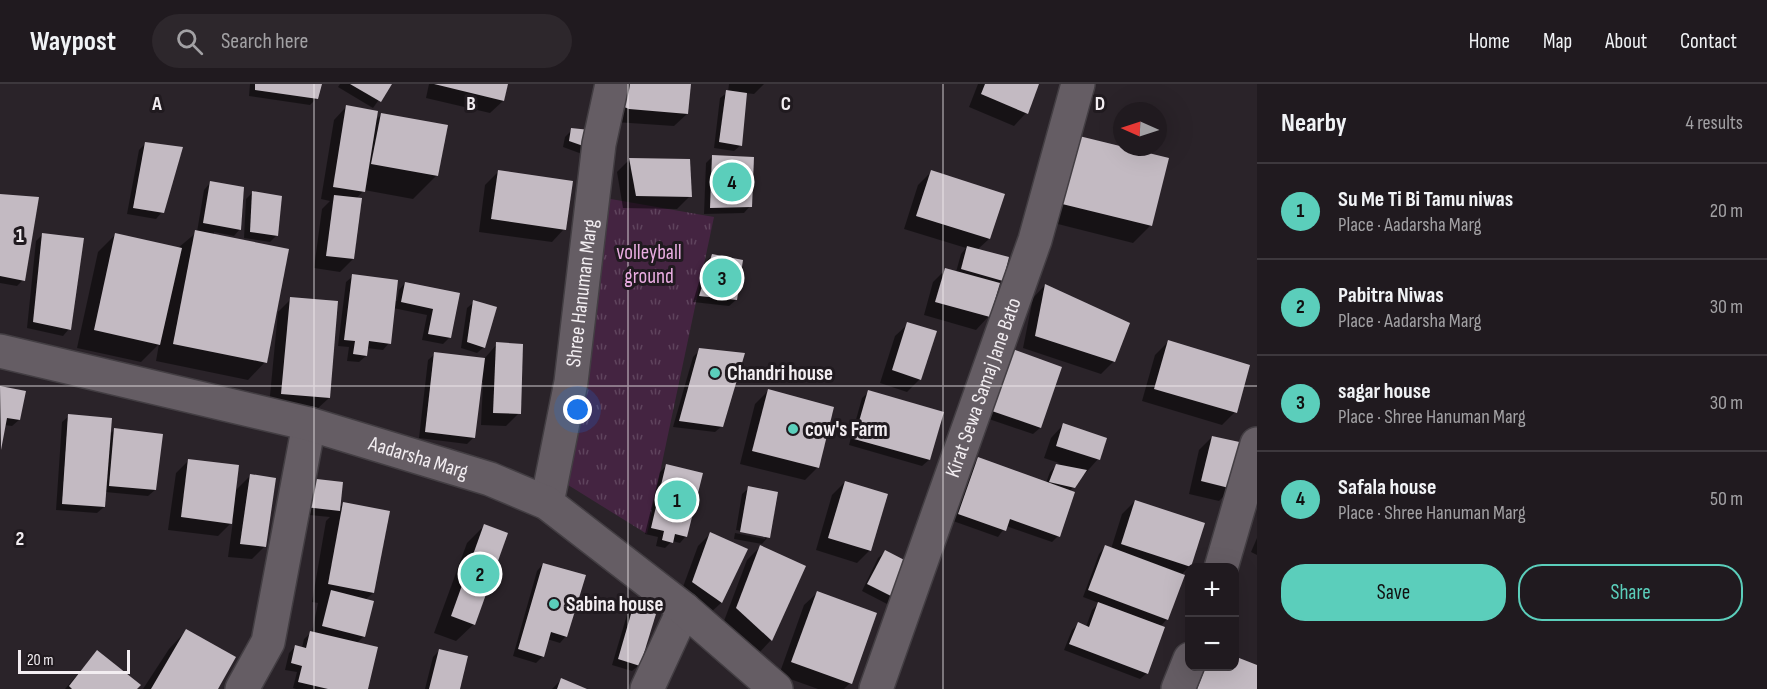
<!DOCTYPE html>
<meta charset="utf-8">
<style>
:root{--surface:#201a1f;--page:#2d272c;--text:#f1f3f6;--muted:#a2a1a4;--line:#3d383d;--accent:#5bcebb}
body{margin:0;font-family:"Sofia Sans Condensed",sans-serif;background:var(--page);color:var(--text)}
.controls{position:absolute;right:18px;bottom:18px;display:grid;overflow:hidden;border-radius:12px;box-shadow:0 6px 24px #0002}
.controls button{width:54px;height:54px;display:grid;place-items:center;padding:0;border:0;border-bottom:2px solid var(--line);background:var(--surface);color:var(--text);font:30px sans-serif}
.compass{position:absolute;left:1113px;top:18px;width:54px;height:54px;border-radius:50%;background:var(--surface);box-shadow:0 6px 24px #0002;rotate:273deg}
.scale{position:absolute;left:18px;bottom:15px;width:112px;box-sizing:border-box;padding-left:6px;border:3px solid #f2edf1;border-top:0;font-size:16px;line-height:21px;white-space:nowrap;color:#f2edf1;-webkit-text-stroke:4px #201a1f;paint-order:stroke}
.you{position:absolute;left:578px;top:326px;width:21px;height:21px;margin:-15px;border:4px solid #fff;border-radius:50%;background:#1a73e8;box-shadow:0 0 0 9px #1a73e833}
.badge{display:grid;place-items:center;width:39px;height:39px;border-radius:50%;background:var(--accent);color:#111;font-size:20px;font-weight:700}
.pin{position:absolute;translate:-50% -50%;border:3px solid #fff;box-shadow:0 2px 6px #0006}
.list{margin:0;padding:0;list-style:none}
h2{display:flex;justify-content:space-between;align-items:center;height:78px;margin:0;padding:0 24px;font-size:26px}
h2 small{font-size:20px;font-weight:400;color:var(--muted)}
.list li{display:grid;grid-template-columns:39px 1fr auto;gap:18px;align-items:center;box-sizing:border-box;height:96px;padding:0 24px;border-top:2px solid var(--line)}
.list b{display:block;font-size:22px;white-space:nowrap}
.list p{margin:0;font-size:20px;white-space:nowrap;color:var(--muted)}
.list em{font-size:20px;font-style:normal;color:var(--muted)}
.actions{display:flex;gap:12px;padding:18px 24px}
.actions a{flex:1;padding:14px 0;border:2px solid var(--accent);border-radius:24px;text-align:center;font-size:21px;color:var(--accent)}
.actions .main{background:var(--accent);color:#111}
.icon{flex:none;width:33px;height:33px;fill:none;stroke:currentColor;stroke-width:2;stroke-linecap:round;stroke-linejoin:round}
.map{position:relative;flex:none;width:1257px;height:605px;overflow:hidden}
header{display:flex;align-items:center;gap:36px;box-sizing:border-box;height:84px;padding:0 30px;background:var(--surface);border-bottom:2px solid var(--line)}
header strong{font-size:28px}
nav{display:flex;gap:33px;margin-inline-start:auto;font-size:21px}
.search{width:420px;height:54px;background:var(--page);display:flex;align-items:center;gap:15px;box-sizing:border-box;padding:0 21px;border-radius:33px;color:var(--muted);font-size:22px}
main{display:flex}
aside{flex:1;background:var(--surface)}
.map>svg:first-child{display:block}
</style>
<header>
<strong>Waypost</strong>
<div class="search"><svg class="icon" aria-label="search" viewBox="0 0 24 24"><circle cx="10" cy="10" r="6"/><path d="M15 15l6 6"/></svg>Search here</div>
<nav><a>Home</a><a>Map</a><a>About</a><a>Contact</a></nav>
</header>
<main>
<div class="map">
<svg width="1257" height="605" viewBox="0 0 1257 605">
<defs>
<pattern id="grass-tufts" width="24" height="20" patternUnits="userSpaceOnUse" patternTransform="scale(1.5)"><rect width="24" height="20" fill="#442441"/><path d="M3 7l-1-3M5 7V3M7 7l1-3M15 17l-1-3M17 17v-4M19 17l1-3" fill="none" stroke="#5f445d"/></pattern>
</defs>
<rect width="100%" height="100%" fill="#2a2329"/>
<path fill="url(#grass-tufts)" d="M 605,114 L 714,133 L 647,450 L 560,396 Z"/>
<g fill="#0007">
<path d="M 250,0 L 321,0 L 317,14 L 310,21 L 249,12 Z"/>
<path d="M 340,0 L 390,0 L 373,24 L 338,3 Z"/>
<path d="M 429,0 L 507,0 L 503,17 L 490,29 L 426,14 Z"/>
<path d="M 616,0 L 690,0 L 687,30 L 674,42 L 615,38 Z"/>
<path d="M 729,0 L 764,0 L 754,10 L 745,9 L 741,61 L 734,67 L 714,64 L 720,14 L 728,8 Z"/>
<path d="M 978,0 L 1038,0 L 1026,29 L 1014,42 L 969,23 Z"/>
<path d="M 346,23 L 375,37 L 381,31 L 437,91 L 413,115 L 364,106 L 356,115 L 353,175 L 340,188 L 314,184 L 322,125 L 330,117 L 321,115 L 334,36 Z"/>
<path d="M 572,46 L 588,47 L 582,70 L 563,63 L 565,53 Z"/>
<path d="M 146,59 L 162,128 L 156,135 L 127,130 L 139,66 Z"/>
<path d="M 1058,70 L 1151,141 L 1133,159 L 1042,136 Z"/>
<path d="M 713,72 L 750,122 L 744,129 L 704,130 L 706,79 Z"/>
<path d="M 630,75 L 690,112 L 677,125 L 623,124 L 617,88 Z"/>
<path d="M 498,88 L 564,145 L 552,158 L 479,148 L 485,101 Z"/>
<path d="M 931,88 L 989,155 L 977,166 L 1002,196 L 998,200 L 988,233 L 976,246 L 924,231 L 933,198 L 946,185 L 956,188 L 961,170 L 966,164 L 904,145 L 918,101 Z"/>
<path d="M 210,99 L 240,145 L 234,152 L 214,148 L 214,151 L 265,278 L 248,296 L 156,277 L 159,260 L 141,278 L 77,264 L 98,168 L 116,150 L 178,164 L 197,148 L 204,106 Z"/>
<path d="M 253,108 L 277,151 L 270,158 L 244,154 L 246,115 Z"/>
<path d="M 0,111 L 23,196 L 17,202 L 0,199 Z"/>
<path d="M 43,150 L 69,245 L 63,252 L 27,244 L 36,157 Z"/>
<path d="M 712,172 L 736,216 L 729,222 L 693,218 L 705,178 Z"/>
<path d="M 353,192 L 394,217 L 397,217 L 399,206 L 405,199 L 458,210 L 450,253 L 443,260 L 422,256 L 427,231 L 393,224 L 389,259 L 383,266 L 367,264 L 366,272 L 359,278 L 347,277 L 349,263 L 338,262 L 346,198 Z"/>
<path d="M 1045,201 L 1114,277 L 1101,290 L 1023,264 L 1033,214 Z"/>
<path d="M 291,215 L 329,314 L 316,326 L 269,322 L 278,228 Z"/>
<path d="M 474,218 L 484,263 L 477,269 L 461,264 L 467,224 Z"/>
<path d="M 908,240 L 920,295 L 907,308 L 880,299 L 895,252 Z"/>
<path d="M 1168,258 L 1235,328 L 1222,341 L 1142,317 L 1155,271 Z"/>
<path d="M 497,260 L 519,329 L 506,342 L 481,341 L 483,298 L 480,298 L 473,354 L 467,360 L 419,354 L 428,276 L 435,270 L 484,275 Z"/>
<path d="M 700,266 L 722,342 L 715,348 L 673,343 L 693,273 Z"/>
<path d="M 1010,266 L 1060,284 L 1040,344 L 1033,350 L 983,333 Z"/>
<path d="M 0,303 L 24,308 L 19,336 L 12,342 L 4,341 L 0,364 Z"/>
<path d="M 768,307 L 833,324 L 817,384 L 805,396 L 740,380 L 755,320 Z"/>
<path d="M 869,308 L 942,329 L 929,376 L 922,382 L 849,361 L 862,314 Z"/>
<path d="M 69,332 L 109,351 L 114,346 L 155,406 L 148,412 L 105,408 L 104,423 L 97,429 L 56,426 L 62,338 Z"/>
<path d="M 1063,341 L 1098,375 L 1069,408 L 1058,452 L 1052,458 L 1006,442 L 998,453 L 953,437 L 972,382 L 979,375 L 1046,399 L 1050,388 L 1059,379 L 1044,374 L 1051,354 Z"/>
<path d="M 1212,353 L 1232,404 L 1219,417 L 1189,410 L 1199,366 Z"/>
<path d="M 188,377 L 234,408 L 250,392 L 265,462 L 252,475 L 228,473 L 233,437 L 218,452 L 168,446 L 176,389 Z"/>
<path d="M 666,382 L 686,452 L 680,459 L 672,457 L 665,464 L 656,462 L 658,453 L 645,450 L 660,388 Z"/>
<path d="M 845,398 L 870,466 L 857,479 L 816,466 L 832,411 Z"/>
<path d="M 302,403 L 339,424 L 344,419 L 373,509 L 365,516 L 372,518 L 363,553 L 357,559 L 366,605 L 296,605 L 293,604 L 297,588 L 285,586 L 289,569 L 296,562 L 302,564 L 304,555 L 312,548 L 318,519 L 312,518 L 326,437 L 330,433 L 299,430 Z"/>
<path d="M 749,404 L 768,453 L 762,460 L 734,455 L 735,449 L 765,455 L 765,451 L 736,446 L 742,410 Z"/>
<path d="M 1135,417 L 1190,482 L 1181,491 L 1167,535 L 1160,543 L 1147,589 L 1140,595 L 1064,566 L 1072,546 L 1078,540 L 1086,543 L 1092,526 L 1099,519 L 1083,513 L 1099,470 L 1105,463 L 1111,465 L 1122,430 Z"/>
<path d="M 484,442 L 474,540 L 456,557 L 434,549 L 467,459 Z"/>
<path d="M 710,450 L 746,466 L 721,519 L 708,531 L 680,511 L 698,462 Z"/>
<path d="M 1257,454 L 1257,471 L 1251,468 Z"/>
<path d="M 760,463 L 804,482 L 771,556 L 759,569 L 724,537 L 747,476 Z"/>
<path d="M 885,468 L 912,482 L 889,521 L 862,507 L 878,474 Z"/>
<path d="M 543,480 L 566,552 L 560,559 L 547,555 L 543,572 L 536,579 L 513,572 L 537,487 Z"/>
<path d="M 817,509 L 850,599 L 844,605 L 818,605 L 779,591 L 804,521 Z"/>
<path d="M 633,525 L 639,581 L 632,587 L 612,581 L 627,531 Z"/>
<path d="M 186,547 L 216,605 L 143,605 L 169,565 Z"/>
<path d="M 440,566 L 458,605 L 425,605 L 433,573 Z"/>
<path d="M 97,568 L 135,605 L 65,605 Z"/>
<path d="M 1197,582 L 1257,583 L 1257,605 L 1188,605 Z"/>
<path d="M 561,596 L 583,605 L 552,605 Z"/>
</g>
<g fill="#c3bac2">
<path d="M 255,0 L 322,0 L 318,15 L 255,6 Z"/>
<path d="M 350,0 L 392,0 L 381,18 Z"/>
<path d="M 434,0 L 508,0 L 504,17 Z"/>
<path d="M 624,0 L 691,0 L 688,30 L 629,25 L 617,20 Z"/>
<path d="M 985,0 L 1039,0 L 1028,30 L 981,10 Z"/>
<path d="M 726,6 L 747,9 L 742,62 L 719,58 Z"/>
<path d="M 346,21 L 378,27 L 365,108 L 333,103 Z"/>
<path d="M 381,29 L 448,41 L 438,92 L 371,80 Z"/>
<path d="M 571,44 L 590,46 L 589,64 L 569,57 Z"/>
<path d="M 1075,51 L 1169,74 L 1152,142 L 1058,119 Z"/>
<path d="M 145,58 L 183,63 L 164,129 L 133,124 Z"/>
<path d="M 712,71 L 754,73 L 752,123 L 710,124 Z"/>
<path d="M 629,74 L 690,75 L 692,113 L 636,112 Z"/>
<path d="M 498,86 L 573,97 L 566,146 L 491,135 Z"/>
<path d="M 931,86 L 1005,110 L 990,155 L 916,132 Z"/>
<path d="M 210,97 L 244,103 L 241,146 L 203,139 Z"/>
<path d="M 252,107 L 282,112 L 278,152 L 250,148 Z"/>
<path d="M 0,110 L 39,113 L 25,197 L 0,192 Z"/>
<path d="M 334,111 L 362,114 L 354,175 L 326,172 Z"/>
<path d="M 195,146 L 289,165 L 267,279 L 173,260 Z"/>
<path d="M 42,149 L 84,154 L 71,246 L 33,238 Z"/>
<path d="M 115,149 L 182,164 L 160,261 L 94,246 Z"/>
<path d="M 967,162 L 1009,173 L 1003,197 L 961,185 Z"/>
<path d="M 712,170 L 743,176 L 737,216 L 699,212 Z"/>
<path d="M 945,184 L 1000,199 L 990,233 L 935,218 Z"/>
<path d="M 352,190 L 398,196 L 391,260 L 369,257 L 367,272 L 353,270 L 355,257 L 344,256 Z"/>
<path d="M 405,198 L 460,209 L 451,254 L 428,250 L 433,225 L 401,218 Z"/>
<path d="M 1045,200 L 1130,239 L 1115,278 L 1035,252 Z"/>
<path d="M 290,213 L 338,217 L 330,314 L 281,310 Z"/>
<path d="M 473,216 L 497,223 L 485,264 L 467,258 Z"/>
<path d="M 907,238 L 937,247 L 921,296 L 892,286 Z"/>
<path d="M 1168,256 L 1250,281 L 1237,329 L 1154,305 Z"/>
<path d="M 496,258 L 523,260 L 521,330 L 493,329 Z"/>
<path d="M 699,264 L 745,269 L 723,343 L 679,337 Z"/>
<path d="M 1010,264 L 1062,283 L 1041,344 L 989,326 Z"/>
<path d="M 434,268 L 485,274 L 475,354 L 425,348 Z"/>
<path d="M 0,302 L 26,307 L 20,336 L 7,334 L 1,366 Z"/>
<path d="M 768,305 L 834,323 L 819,384 L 752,367 Z"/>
<path d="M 868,306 L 944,328 L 930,376 L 854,355 Z"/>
<path d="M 68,330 L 112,334 L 105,423 L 62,420 Z"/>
<path d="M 1063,339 L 1107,354 L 1100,376 L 1056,362 Z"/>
<path d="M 114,344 L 163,350 L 156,406 L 109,402 Z"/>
<path d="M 1212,352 L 1244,359 L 1233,405 L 1201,397 Z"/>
<path d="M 978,373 L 1075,408 L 1060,453 L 1010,435 L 1006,447 L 958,430 Z"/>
<path d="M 188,375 L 239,381 L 232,440 L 181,433 Z"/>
<path d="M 666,380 L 703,389 L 687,453 L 675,450 L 673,459 L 662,456 L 664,447 L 651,444 Z"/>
<path d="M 1056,380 L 1087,386 L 1075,404 L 1049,398 Z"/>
<path d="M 250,390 L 276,394 L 266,463 L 240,460 Z"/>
<path d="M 308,394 L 343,398 L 340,427 L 305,423 Z"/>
<path d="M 845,397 L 888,410 L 871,467 L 828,454 Z"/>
<path d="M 748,402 L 778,408 L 770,454 L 740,448 Z"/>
<path d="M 1135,416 L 1205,439 L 1191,483 L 1121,460 Z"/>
<path d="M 343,418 L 390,427 L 374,509 L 328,500 Z"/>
<path d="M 484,440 L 508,449 L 475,541 L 451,532 Z"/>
<path d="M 710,448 L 748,465 L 722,519 L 692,498 Z"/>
<path d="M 760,461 L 806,482 L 772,557 L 736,524 Z"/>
<path d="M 1105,461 L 1185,491 L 1168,536 L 1088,506 Z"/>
<path d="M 885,466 L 914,481 L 897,515 L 867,500 Z"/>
<path d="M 543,479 L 586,491 L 567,553 L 551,548 L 544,573 L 518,565 Z"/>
<path d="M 331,506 L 374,517 L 365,553 L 322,542 Z"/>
<path d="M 817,507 L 877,529 L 852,600 L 791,578 Z"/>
<path d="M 1098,518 L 1165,543 L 1148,590 L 1069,560 L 1078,538 L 1089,543 Z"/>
<path d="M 633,523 L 656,530 L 640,582 L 618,575 Z"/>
<path d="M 186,545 L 236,573 L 218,605 L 151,605 Z"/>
<path d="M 310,547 L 378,563 L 368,605 L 328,605 L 298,598 L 302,582 L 291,579 L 295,561 L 306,564 Z"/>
<path d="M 439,565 L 468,572 L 460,605 L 429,605 Z"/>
<path d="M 97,566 L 141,601 L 137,605 L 72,605 L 69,602 Z"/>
<path d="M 1234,572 L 1257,581 L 1257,605 L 1197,605 L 1206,582 L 1234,582 Z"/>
<path d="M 561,594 L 587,605 L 557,605 Z"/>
</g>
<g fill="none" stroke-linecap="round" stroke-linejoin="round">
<defs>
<g id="street">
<path id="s1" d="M 547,419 L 571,298 L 599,60 L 612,0"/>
<path d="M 1221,484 L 1257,360"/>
<path d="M 242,605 L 268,558 L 309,340"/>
<path d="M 647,605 L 684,525"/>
<path id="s2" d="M 876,605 L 1035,156 L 1078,0"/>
<path d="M 1178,605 L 1190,575"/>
</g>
<g id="secondary">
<path id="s3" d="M 0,267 L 309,340 L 490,395 L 547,419 L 684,525 L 776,605"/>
</g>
</defs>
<use href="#street" stroke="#433e43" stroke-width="36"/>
<use href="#secondary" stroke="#433e43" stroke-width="36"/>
<use href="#street" stroke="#655d64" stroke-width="33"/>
<use href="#secondary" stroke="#655d64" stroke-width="33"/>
</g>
<path fill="none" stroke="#f2edf1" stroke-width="1.5" stroke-opacity="0.55" d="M 314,0 L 314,605M 628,0 L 628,605M 943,0 L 943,605M 0,302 L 1257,302"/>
<g fill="#5bcebb" stroke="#201a1f" stroke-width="2">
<circle cx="715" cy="289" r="6"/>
<circle cx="793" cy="345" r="6"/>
<circle cx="554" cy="520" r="6"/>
</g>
<g text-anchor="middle" stroke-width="6" stroke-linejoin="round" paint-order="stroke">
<g font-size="21" fill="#eaade2" stroke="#201a1f">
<text x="649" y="175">volleyball<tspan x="649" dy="24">ground</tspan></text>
</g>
<g font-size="21" fill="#f2edf1" stroke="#201a1f">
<text dy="7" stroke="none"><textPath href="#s1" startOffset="213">Shree Hanuman Marg</textPath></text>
<text dy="7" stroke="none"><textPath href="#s2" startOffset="320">Kirat Sewa Samaj Jane Bato</textPath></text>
<text dy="7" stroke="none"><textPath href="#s3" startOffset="432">Aadarsha Marg</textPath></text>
</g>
<g font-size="21" font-weight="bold" fill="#f2edf1" stroke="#201a1f" text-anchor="start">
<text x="727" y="296">Chandri house</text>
<text x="805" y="352">cow's Farm</text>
<text x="566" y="527">Sabina house</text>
</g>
</g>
<g font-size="20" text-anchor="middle" font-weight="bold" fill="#f2edf1" stroke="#201a1f" stroke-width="6" stroke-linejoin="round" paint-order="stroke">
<text x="157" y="26">A</text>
<text x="471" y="26">B</text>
<text x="786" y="26">C</text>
<text x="1100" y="26">D</text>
<text x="20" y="158">1</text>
<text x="20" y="461">2</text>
</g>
</svg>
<div class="controls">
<button>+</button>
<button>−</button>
</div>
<svg class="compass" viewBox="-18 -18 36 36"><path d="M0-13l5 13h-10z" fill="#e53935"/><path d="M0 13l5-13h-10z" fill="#a2a1a4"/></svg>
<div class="scale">20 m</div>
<div class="you"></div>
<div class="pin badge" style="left:677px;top:416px">1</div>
<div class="pin badge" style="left:480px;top:490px">2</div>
<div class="pin badge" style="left:722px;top:194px">3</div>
<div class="pin badge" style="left:732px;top:98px">4</div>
</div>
<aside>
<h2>Nearby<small>4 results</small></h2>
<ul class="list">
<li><span class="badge">1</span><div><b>Su Me Ti Bi Tamu niwas</b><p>Place · Aadarsha Marg</p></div><em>20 m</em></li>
<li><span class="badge">2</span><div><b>Pabitra Niwas</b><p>Place · Aadarsha Marg</p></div><em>30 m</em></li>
<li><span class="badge">3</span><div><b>sagar house</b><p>Place · Shree Hanuman Marg</p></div><em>30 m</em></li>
<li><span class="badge">4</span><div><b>Safala house</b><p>Place · Shree Hanuman Marg</p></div><em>50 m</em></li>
</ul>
<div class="actions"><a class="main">Save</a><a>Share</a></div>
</aside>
</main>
